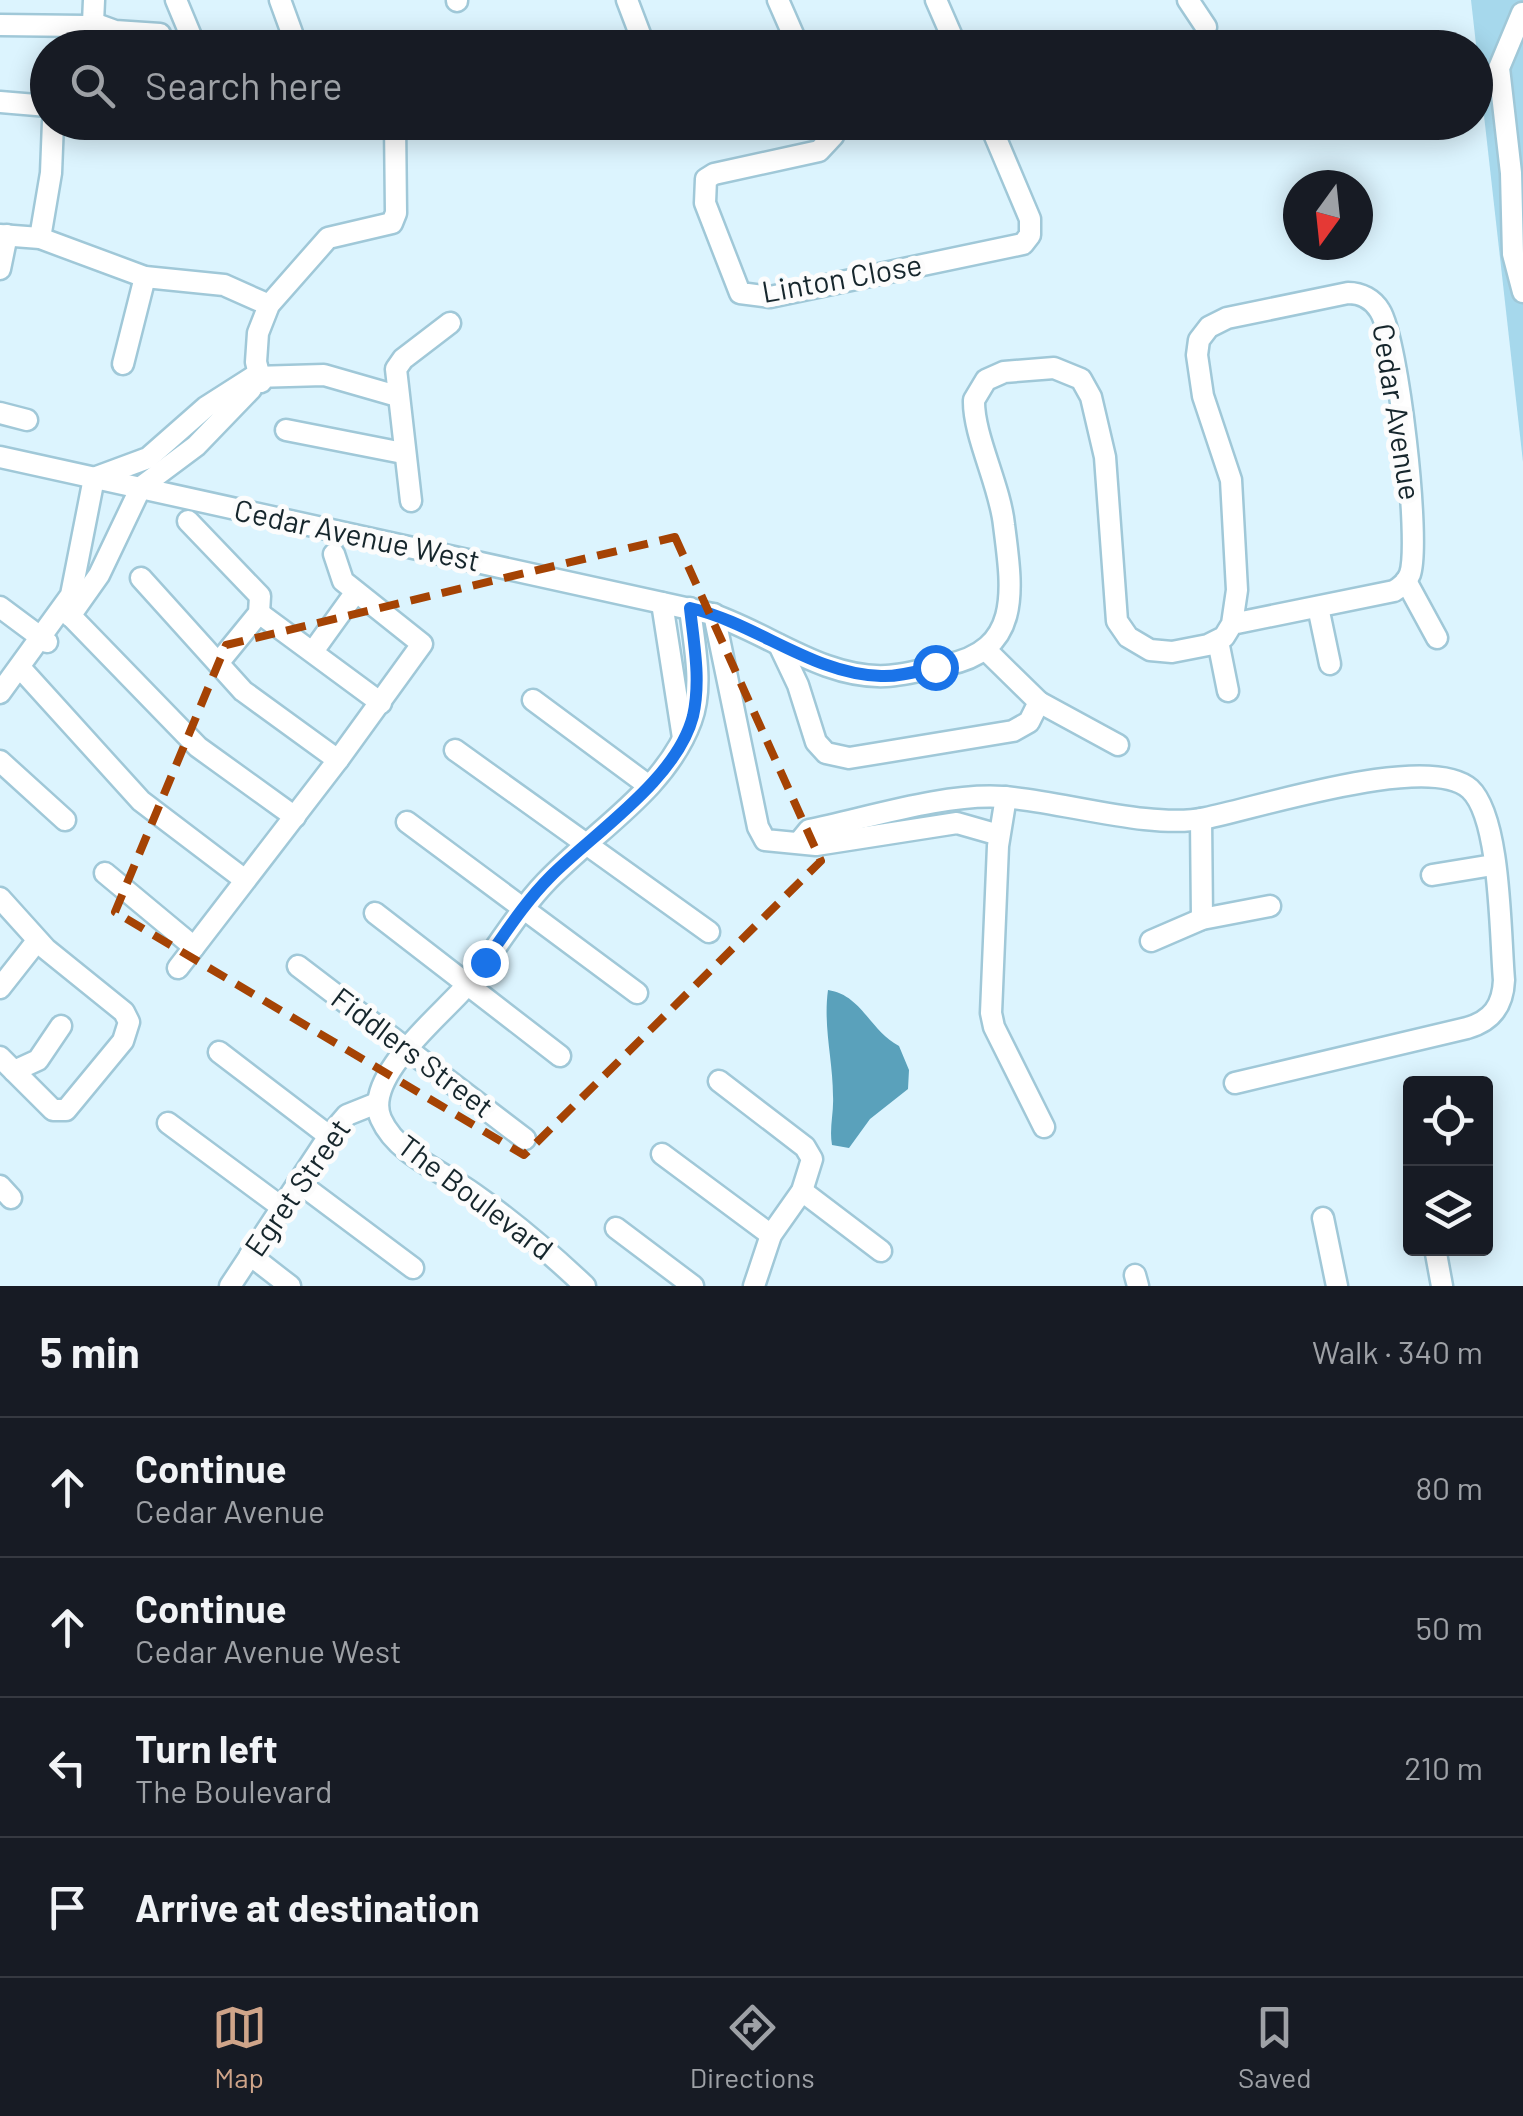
<!DOCTYPE html>
<meta charset="utf-8">
<style>
:root{--surface:#171b24;--page:#242831;--text:#f1f3f6;--muted:#9ea1a6;--line:#363941;--accent:#cfa489}
body{margin:0;font-family:Barlow,sans-serif;background:var(--page);color:var(--text)}
.controls{position:absolute;right:30px;bottom:30px;display:grid;overflow:hidden;border-radius:10px;box-shadow:0 5px 25px #0003}
.controls button{width:90px;height:90px;display:grid;place-items:center;padding:0;border:0;border-bottom:2px solid var(--line);background:var(--surface);color:var(--text);font:50px sans-serif}
.compass{position:absolute;left:1283px;top:170px;width:90px;height:90px;border-radius:50%;background:var(--surface);box-shadow:0 5px 25px #0003;rotate:195deg}
.stop{position:absolute;width:30px;height:30px;margin:-22px;border:8px solid #1a73e8;border-radius:50%;background:#fff}
.stop.end{background:#1a73e8;border-color:#fff;box-shadow:0 2px 10px #0008}
.list{margin:0;padding:0;list-style:none}
h2{display:flex;justify-content:space-between;align-items:center;height:130px;margin:0;padding:0 40px;font-size:42px}
h2 small{font-size:32px;font-weight:400;color:var(--muted)}
.list li{display:grid;grid-template-columns:65px 1fr auto;gap:30px;align-items:center;box-sizing:border-box;height:140px;padding:0 40px;border-top:2px solid var(--line)}
.list b{display:block;font-size:38px;white-space:nowrap}
.list p{margin:0;font-size:32px;white-space:nowrap;color:var(--muted)}
.list em{font-size:32px;font-style:normal;color:var(--muted)}
.icon{flex:none;width:55px;height:55px;fill:none;stroke:currentColor;stroke-width:2;stroke-linecap:round;stroke-linejoin:round}
.map{position:relative;flex:none;width:1523px;height:1286px;overflow:hidden}
.search{position:absolute;background:var(--surface);box-shadow:0 5px 25px #0003;left:30px;right:30px;top:30px;height:110px;display:flex;align-items:center;gap:25px;box-sizing:border-box;padding:0 35px;border-radius:55px;color:var(--muted);font-size:38px}
.sheet{height:690px;background:var(--surface)}
nav{display:flex;justify-content:space-around;align-items:center;box-sizing:border-box;height:140px;border-top:2px solid var(--line);background:var(--surface);font-size:28px;color:var(--muted)}
nav a{display:grid;justify-items:center;gap:5px}
nav .on{color:var(--accent)}
.map>svg:first-child{display:block}
</style>
<div class="map">
<svg width="1523" height="1286" viewBox="0 0 1523 1286">
<rect width="100%" height="100%" fill="#dcf4fe"/>
<path fill="#a6d8ec" d="M 1471,0 L 1523,0 L 1523,462 Z"/>
<path fill="#5aa1bb" d="M 828,990 C 862,995 870,1031 899,1046 L 909,1070 L 908,1089 L 870,1119 L 849,1148 L 832,1145 C 829,1128 834,1113 833,1096 C 833,1060 823,1027 828,990 Z"/>
<g fill="none" stroke-linecap="round" stroke-linejoin="round">
<defs>
<g id="minor">
<path d="M 176,0 L 196,48"/>
<path d="M 280,0 L 292,33"/>
<path d="M 457,0 L 457,1"/>
<path d="M 627,0 L 643,42"/>
<path d="M 778,0 L 799,48"/>
<path d="M 936,0 L 957,48"/>
<path d="M 1188,0 L 1206,27"/>
<path d="M 1522,13 L 1499,68 L 1511,173 L 1513,254 L 1523,292"/>
<path d="M 93,23 L 115,31 L 160,34"/>
<path d="M 0,25 L 86,26 L 93,23 L 94,0"/>
<path d="M 0,102 L 48,106"/>
<path d="M 831,122 L 833,136 L 819,151 L 714,174 L 706,179 L 705,203 L 740,293 L 770,297 L 1023,244 L 1030,235 L 1030,219 L 989,122"/>
<path d="M 0,235 L 40,238 L 145,277 L 224,285 L 269,305"/>
<path d="M 40,238 L 51,173 L 53,122"/>
<path d="M 0,269 L 7,235"/>
<path d="M 123,364 L 145,277"/>
<path d="M 261,382 L 256,362 L 258,333 L 269,305 L 328,238 L 392,223 L 396,213 L 395,122"/>
<path d="M 0,413 L 27,420"/>
<path d="M 286,430 L 403,453"/>
<path d="M 0,457 L 708,613 C 766,631 822,679 886,676 C 906,675 926,669 946,665 C 1023,650 1012,588 1004,525 C 1000,485 973,435 974,400 L 986,380 L 1004,372 L 1054,368 L 1081,379 L 1091,397 L 1105,457 L 1117,621 L 1128,637 L 1150,650 L 1172,652 L 1208,645 L 1224,637 L 1232,624 L 1237,590 L 1231,480 L 1203,396 L 1197,355 L 1199,340 L 1209,327 L 1227,318 L 1348,293 C 1361,293 1373,299 1380,311 C 1398,340 1421,541 1410,574 C 1407,582 1401,587 1394,591 L 1232,624"/>
<path d="M 411,501 L 396,369 L 403,359 L 450,323"/>
<path d="M 188,521 L 260,596 L 259,613 L 219,662"/>
<path d="M 334,554 L 343,581 L 422,644 L 338,760"/>
<path d="M 141,578 L 243,691 L 338,760 L 178,968"/>
<path d="M 1406,581 L 1437,638"/>
<path d="M 662,603 L 683,738"/>
<path d="M 0,607 L 47,642"/>
<path d="M 1318,607 L 1330,664"/>
<path d="M 63,608 L 198,747 L 295,817"/>
<path d="M 259,613 L 381,703"/>
<path d="M 714,614 L 758,827 L 765,840 L 816,845 L 957,823 L 999,835"/>
<path d="M 70,616 L 99,575 L 141,487 L 196,446 L 251,389"/>
<path d="M 1218,641 L 1228,691"/>
<path d="M 779,645 L 798,685 L 816,742 L 826,753 L 849,758 L 1013,731 L 1029,722 L 1039,702 L 987,651"/>
<path d="M 314,650 L 355,593"/>
<path d="M 24,672 L 141,801 L 245,880"/>
<path d="M 0,693 L 71,595 L 94,478 L 148,458 L 206,407 L 253,377 L 324,375 L 397,396"/>
<path d="M 533,700 L 649,786"/>
<path d="M 1039,702 L 1118,745"/>
<path d="M 455,750 L 709,932"/>
<path d="M 0,761 L 65,820"/>
<path d="M 1006,797 L 998,846 L 991,1013 L 994,1027 L 1044,1127"/>
<path d="M 1201,819 L 1202,919"/>
<path d="M 407,822 L 637,993"/>
<path d="M 800,841 L 809,830 C 868,818 944,793 1003,797 C 1061,801 1152,830 1206,818 C 1261,807 1429,752 1470,789 C 1501,818 1500,935 1504,980 C 1503,1006 1492,1021 1467,1028 L 1235,1083"/>
<path d="M 105,873 L 194,947"/>
<path d="M 1432,875 L 1493,865"/>
<path d="M 0,898 L 46,949 L 124,1012 L 129,1022 L 123,1041 L 66,1110 L 53,1110 L 0,1057"/>
<path d="M 375,913 L 560,1056"/>
<path d="M 1151,941 L 1202,919 L 1270,906"/>
<path d="M 298,966 L 525,1139"/>
<path d="M 0,988 L 37,941"/>
<path d="M 219,1052 L 329,1136"/>
<path d="M 14,1071 L 38,1060 L 61,1026"/>
<path d="M 719,1081 L 805,1147 L 812,1159 L 802,1191 L 771,1235 L 754,1286"/>
<path d="M 168,1123 L 280,1206"/>
<path d="M 662,1154 L 771,1235"/>
<path d="M 298,1182 L 413,1268"/>
<path d="M 0,1186 L 11,1198"/>
<path d="M 802,1191 L 881,1251"/>
<path d="M 1323,1218 L 1337,1286"/>
<path d="M 616,1228 L 693,1286"/>
<path d="M 1435,1248 L 1442,1286"/>
<path d="M 250,1255 L 290,1286"/>
<path d="M 1135,1275 L 1138,1286"/>
<path d="M 230,1286 L 329,1136 L 347,1115 L 377,1103"/>
<path d="M 585,1286 C 550,1253 514,1222 474,1194 C 444,1172 397,1155 381,1119 C 362,1077 443,1014 467,985 C 495,953 515,914 545,883 C 594,831 665,791 691,721 C 704,686 694,645 690,608"/>
</g>
</defs>
<use href="#minor" stroke="#a0c8d8" stroke-width="25"/>
<use href="#minor" stroke="#fff" stroke-width="20"/>
</g>
<g fill="none" stroke-linecap="round" stroke-linejoin="round">
<path stroke="#1a73e8" stroke-width="12" d="M 485,962 C 506,932 525,902 551,876 C 594,833 677,779 693,716 C 701,680 694,645 690,608 C 756,623 812,674 881,676 C 899,677 918,671 935,667"/>
</g>
<path fill="none" stroke="#a54304" stroke-width="8" stroke-dasharray="20 12" stroke-linejoin="round" d="M 675,537 L 821,861 L 524,1155 L 115,912 L 226,645 Z"/>
<g text-anchor="middle" stroke-width="10" stroke-linejoin="round" paint-order="stroke">
<g font-size="30" fill="#16262c" stroke="#fcfcfc">
<text transform="translate(842 279) rotate(-10)" y="10">Linton Close</text>
<text transform="translate(1396 412) rotate(81)" y="10">Cedar Avenue</text>
<text transform="translate(357 536) rotate(12)" y="10">Cedar Avenue West</text>
<text transform="translate(412 1053) rotate(37)" y="10">Fiddlers Street</text>
<text transform="translate(298 1188) rotate(-55)" y="10">Egret Street</text>
<text transform="translate(475 1198) rotate(37)" y="10">The Boulevard</text>
</g>
</g>
</svg>
<div class="controls">
<button><svg class="icon" aria-label="locate" viewBox="0 0 24 24"><circle cx="12" cy="12" r="6"/><path d="M12 2v4M12 18v4M2 12h4M18 12h4"/></svg></button>
<button><svg class="icon" aria-label="layers" viewBox="0 0 24 24"><path d="M12 4l9 5-9 5-9-5zM3 14l9 5 9-5"/></svg></button>
</div>
<svg class="compass" viewBox="-18 -18 36 36"><path d="M0-13l5 13h-10z" fill="#e53935"/><path d="M0 13l5-13h-10z" fill="#9ea1a6"/></svg>
<div class="stop" style="left:935px;top:667px"></div>
<div class="stop end" style="left:485px;top:962px"></div>
<div class="search"><svg class="icon" aria-label="search" viewBox="0 0 24 24"><circle cx="10" cy="10" r="6"/><path d="M15 15l6 6"/></svg>Search here</div>
</div>
<section class="sheet">
<h2>5 min<small>Walk · 340 m</small></h2>
<ul class="list">
<li><svg class="icon" aria-label="ahead" viewBox="0 0 24 24"><path d="M12 20V5M6 11l6-6 6 6"/></svg><div><b>Continue</b><p>Cedar Avenue</p></div><em>80 m</em></li>
<li><svg class="icon" aria-label="ahead" viewBox="0 0 24 24"><path d="M12 20V5M6 11l6-6 6 6"/></svg><div><b>Continue</b><p>Cedar Avenue West</p></div><em>50 m</em></li>
<li><svg class="icon" aria-label="left" viewBox="0 0 24 24"><path d="M17 20v-9H6M10 6l-5 5 5 5"/></svg><div><b>Turn left</b><p>The Boulevard</p></div><em>210 m</em></li>
<li><svg class="icon" aria-label="arrive" viewBox="0 0 24 24"><path d="M6 21V4h12l-3 4 3 4H6"/></svg><div><b>Arrive at destination</b></div></li>
</ul>
</section>
<nav>
<a class="on"><svg class="icon" aria-label="map" viewBox="0 0 24 24"><path d="M3 6l6-2 6 2 6-2v14l-6 2-6-2-6 2zM9 4v14M15 6v14"/></svg>Map</a>
<a><svg class="icon" aria-label="directions" viewBox="0 0 24 24"><path d="M12 3l9 9-9 9-9-9zM9 14v-3h6M13 9l2 2-2 2"/></svg>Directions</a>
<a><svg class="icon" aria-label="saved" viewBox="0 0 24 24"><path d="M7 4h10v16l-5-4-5 4z"/></svg>Saved</a>
</nav>
